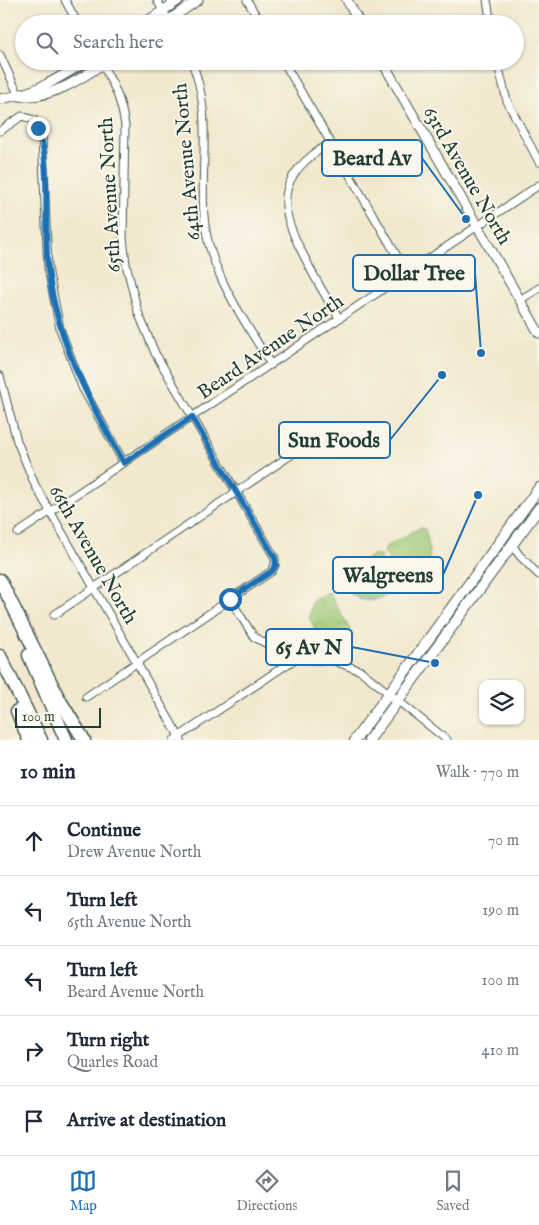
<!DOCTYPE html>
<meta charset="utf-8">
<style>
:root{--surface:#fff;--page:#f6f6f7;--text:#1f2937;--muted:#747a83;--line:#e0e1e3;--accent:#1f6fb2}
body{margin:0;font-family:"IM FELL English",serif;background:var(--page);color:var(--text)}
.controls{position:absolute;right:15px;bottom:15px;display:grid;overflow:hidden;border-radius:10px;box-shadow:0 1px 4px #0004}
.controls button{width:45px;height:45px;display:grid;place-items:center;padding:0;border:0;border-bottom:1px solid var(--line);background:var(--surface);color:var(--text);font:25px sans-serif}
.scale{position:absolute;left:15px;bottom:12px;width:86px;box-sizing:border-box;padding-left:5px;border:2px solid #1f3d34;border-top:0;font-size:14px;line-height:18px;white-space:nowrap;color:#1f3d34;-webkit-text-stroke:4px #fbf7ec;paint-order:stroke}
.stop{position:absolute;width:15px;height:15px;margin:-11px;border:4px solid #1f6fb2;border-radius:50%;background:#fff}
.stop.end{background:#1f6fb2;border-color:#fff;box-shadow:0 1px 5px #0008}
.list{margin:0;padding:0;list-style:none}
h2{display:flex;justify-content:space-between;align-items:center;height:65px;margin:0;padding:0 20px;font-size:21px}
h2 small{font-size:16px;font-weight:400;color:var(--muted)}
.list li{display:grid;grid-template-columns:32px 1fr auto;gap:15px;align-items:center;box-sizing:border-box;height:70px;padding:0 20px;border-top:1px solid var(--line)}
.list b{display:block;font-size:19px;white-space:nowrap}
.list p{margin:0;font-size:16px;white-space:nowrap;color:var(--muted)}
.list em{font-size:16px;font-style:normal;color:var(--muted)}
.icon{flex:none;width:28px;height:28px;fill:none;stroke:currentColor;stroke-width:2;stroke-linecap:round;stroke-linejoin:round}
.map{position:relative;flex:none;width:539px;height:740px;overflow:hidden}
.search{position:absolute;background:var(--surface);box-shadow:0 1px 4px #0004;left:15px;right:15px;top:15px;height:55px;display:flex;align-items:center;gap:12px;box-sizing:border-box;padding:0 18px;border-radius:28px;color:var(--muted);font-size:19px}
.sheet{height:415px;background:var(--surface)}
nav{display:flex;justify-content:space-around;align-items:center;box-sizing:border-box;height:70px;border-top:1px solid var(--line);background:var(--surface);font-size:14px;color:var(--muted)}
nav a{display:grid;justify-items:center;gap:2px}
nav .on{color:var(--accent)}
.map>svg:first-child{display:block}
</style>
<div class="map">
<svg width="539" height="740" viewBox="0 0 539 740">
<defs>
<pattern id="park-crowns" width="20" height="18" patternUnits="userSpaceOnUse" patternTransform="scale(1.25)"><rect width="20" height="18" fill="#9cc876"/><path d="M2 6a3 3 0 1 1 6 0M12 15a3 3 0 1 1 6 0" fill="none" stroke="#7fa462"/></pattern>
</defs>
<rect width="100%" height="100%" fill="#fbf7ec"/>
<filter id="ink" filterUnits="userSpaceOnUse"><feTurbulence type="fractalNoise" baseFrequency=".02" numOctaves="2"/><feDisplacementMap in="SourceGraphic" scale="10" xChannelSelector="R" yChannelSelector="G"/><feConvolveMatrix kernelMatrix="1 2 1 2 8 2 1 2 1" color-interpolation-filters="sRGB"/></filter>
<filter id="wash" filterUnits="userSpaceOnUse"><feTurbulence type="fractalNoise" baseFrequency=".0096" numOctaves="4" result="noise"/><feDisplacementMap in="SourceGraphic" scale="20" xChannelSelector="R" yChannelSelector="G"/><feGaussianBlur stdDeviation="1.12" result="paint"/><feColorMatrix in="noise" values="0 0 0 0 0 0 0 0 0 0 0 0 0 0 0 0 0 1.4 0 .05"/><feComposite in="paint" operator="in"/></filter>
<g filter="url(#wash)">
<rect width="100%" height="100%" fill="#f1e8ce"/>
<path fill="url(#park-crowns)" stroke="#5e8255" d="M 329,592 L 353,635 C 346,647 335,648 324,641 C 318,637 312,623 309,617 L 312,601 Z"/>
<g fill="#9cc876" stroke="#5e8255">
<path d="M 421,527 L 425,529 C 432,554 433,567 411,584 L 402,581 L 384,552 L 386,547 Z"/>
<path d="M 374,554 L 380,556 L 396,585 L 394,592 C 372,602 365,606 345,589 L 343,576 Z"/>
</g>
</g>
<g filter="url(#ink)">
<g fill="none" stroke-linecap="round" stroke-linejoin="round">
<defs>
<g id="minor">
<path d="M 65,0 L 78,24"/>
<path d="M 157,0 L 170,23"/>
<path d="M 247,0 L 261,24"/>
<path d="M 487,0 L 491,24"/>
<path d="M 0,55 L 19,96"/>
<path d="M 191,61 C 213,109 200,166 204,216 C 208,271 244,319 271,365"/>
<path d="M 283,61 L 407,273"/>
<path d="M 497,61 L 507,101 L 539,162"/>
<path d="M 0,131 L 22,116 L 34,120 L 42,137 L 48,268 L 60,329 L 82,387 L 124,463"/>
<path d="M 330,143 C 275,176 277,206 305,258 C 315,279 327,299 339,318"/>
<path d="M 520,300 L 539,288"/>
<path d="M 0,376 L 17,441 L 35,485 L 181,740"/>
<path d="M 18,533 L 539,185"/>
<path d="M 512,545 L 520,556 L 539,575"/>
<path d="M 230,599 L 254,637 L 295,659 L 334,661 L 361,671 L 447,740"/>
<path d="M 54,615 L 328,430"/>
<path d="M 86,697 L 272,571 L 275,565 L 275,558 L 155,353 L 138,312 L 126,264 L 123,238 L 125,126 C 121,98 114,85 100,61"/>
<path d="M 174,740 L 295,659"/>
</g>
<g id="tertiary">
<path d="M 347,0 L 360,24"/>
<path d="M 143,24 L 179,0"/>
<path d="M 163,24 L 198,0"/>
<path d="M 382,61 L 539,333"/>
<path d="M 19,96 C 53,99 80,79 107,61"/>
<path d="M 0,99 C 34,94 58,79 86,61"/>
</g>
<g id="secondary">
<path d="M 355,740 L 539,488"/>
<path d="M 369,740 L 539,508"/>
</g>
<g id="motorway">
<path d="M 0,580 L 59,699 L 84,740"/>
<path d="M 29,655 L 66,740"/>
<path d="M 0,656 L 41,740"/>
<path d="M 17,711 L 29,740"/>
</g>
</defs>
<use href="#minor" stroke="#3e574b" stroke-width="9"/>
<use href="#tertiary" stroke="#3e574b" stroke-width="11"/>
<use href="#secondary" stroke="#3e574b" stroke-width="12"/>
<use href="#motorway" stroke="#3e574b" stroke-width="15"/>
<use href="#minor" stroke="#fff" stroke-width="7"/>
<use href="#tertiary" stroke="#fff" stroke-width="9"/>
<use href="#secondary" stroke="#fff" stroke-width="10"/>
<use href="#motorway" stroke="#fff" stroke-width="12"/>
</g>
</g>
<g fill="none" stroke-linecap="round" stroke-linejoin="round" filter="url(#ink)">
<path stroke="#1f6fb2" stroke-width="6" d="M 38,128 C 52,164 43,228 48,269 C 57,341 89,401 124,463 L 192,417 L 275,558 L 276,565 L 272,571 L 230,599"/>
</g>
<g text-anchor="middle" stroke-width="4" stroke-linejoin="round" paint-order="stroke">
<g font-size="20" fill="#1f3d34" stroke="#fbf7ec">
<text transform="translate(186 162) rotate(-95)" y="7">64th Avenue North</text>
<text transform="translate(468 175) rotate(60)" y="7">63rd Avenue North</text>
<text transform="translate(109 195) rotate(-93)" y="7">65th Avenue North</text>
<text transform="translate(270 346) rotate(-34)" y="7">Beard Avenue North</text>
<text transform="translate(94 554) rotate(60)" y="7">66th Avenue North</text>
</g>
</g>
<path fill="none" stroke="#1f6fb2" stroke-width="2" d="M466 219L422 158M481 353L475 273M442 375L390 440M478 495L443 575M435 663L352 647"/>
<g fill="#1f6fb2" stroke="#fbf7ec" stroke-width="2">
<circle cx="466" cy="219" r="5"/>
<circle cx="481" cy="353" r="5"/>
<circle cx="442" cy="375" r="5"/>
<circle cx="478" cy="495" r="5"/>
<circle cx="435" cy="663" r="5"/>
</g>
<g fill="#fbf7ec" stroke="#1f6fb2" stroke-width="2">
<rect x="322" y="140" width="100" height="36" rx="5"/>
<rect x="353" y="255" width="122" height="36" rx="5"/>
<rect x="279" y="422" width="111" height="36" rx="5"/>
<rect x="333" y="557" width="110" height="36" rx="5"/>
<rect x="266" y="629" width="86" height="36" rx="5"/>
</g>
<g font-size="21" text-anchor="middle" font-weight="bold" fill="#1f3d34">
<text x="372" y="165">Beard Av</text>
<text x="414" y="280">Dollar Tree</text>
<text x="334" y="447">Sun Foods</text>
<text x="388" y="582">Walgreens</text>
<text x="309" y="654">65 Av N</text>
</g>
</svg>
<div class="controls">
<button><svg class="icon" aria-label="layers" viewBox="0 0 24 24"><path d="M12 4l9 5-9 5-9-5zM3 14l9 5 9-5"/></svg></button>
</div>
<div class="scale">100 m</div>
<div class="stop" style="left:230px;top:599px"></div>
<div class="stop end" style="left:38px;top:128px"></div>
<div class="search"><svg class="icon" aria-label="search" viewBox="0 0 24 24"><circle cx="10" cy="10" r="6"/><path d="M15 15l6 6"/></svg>Search here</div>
</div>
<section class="sheet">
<h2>10 min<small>Walk · 770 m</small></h2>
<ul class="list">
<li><svg class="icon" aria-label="ahead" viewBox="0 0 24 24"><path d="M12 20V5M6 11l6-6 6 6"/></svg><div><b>Continue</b><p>Drew Avenue North</p></div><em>70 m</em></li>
<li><svg class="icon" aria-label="left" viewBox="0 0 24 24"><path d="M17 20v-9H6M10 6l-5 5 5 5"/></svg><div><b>Turn left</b><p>65th Avenue North</p></div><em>190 m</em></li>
<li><svg class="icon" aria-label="left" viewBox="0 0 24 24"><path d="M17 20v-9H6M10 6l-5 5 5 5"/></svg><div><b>Turn left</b><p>Beard Avenue North</p></div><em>100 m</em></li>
<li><svg class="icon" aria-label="right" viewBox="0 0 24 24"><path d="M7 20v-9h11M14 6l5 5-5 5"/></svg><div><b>Turn right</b><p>Quarles Road</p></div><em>410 m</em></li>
<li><svg class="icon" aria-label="arrive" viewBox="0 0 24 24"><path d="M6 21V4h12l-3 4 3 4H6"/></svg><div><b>Arrive at destination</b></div></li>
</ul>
</section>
<nav>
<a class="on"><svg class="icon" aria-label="map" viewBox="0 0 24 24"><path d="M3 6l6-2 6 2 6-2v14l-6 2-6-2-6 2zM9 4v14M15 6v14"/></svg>Map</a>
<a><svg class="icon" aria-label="directions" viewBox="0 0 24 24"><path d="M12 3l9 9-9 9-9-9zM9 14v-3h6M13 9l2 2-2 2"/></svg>Directions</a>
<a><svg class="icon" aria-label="saved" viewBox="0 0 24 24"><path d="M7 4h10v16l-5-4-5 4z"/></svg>Saved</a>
</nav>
